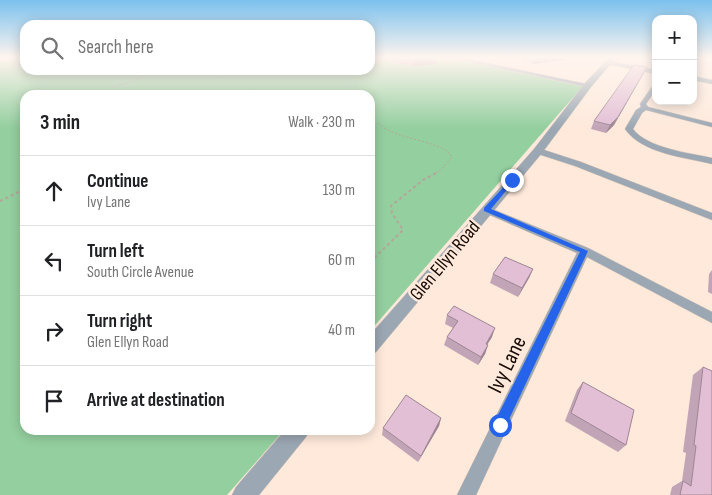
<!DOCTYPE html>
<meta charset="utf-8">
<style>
:root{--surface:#fff;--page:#f6f6f6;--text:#202124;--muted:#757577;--line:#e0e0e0}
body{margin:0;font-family:"Sofia Sans Condensed",sans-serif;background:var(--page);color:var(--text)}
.controls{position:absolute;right:15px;top:15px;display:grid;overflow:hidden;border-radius:10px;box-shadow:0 2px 12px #0003}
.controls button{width:45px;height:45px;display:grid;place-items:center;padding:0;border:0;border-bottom:1px solid var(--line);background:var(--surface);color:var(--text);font:25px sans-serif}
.stop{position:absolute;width:15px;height:15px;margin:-11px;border:4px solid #2563eb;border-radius:50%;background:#fff}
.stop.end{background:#2563eb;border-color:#fff;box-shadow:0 1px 5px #0008}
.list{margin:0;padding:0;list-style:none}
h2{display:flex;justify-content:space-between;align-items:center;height:65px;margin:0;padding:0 20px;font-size:21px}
h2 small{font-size:16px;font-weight:400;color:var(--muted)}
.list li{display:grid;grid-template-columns:32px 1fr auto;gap:15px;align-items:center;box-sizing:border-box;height:70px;padding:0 20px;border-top:1px solid var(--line)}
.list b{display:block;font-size:19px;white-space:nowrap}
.list p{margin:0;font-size:16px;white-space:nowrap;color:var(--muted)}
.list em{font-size:16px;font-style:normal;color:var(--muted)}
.icon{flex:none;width:28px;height:28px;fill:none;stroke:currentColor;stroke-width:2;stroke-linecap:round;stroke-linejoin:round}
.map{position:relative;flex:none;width:712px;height:495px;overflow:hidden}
.search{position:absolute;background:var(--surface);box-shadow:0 2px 12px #0003;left:20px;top:20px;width:355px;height:55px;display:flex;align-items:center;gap:12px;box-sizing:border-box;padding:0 18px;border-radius:15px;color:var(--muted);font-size:19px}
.panel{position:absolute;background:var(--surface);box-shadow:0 2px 12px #0003;left:20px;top:90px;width:355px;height:345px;border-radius:15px}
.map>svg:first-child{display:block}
</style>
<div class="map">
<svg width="712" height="495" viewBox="0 0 712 495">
<rect width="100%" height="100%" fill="#fee9db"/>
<path fill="#94cf9f" d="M 16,58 L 25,58 L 25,70 L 370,70 L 370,58 L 449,58 L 584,85 L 370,331 L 370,95 L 25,95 L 25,430 L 284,430 L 227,495 L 0,495 L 0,62 Z"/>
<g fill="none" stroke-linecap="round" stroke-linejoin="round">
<defs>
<g id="minor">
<path d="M 451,58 L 463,58 L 591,85 L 588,87 Z"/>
<path d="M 609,61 L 656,70 L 656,74 L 607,64 Z"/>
<path d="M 693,76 L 712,80 L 712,84 L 693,80 Z"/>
<path d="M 656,81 L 656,89 L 646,104 L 648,107 L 712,123 L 712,127 L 646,110 L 642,113 L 633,129 C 647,148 689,153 712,158 L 712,164 C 684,157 643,154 625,129 L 636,110 L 641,107 L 640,104 Z"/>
<path d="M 535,149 L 541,149 L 581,162 L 712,213 L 712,220 L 575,166 L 535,153 Z"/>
<path d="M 487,207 L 588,248 L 712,312 L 712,323 L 587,257 L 476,495 L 457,495 L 577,253 L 483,212 L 482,210 Z"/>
</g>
<g id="tertiary">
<path d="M 609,58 L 616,58 L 591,87 L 542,153 L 376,352 L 370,355 L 370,335 L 534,149 L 585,83 Z"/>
<path d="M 285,430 L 309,430 L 306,437 L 259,495 L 232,495 L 236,487 Z"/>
</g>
</defs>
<use href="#minor" stroke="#d9c5b8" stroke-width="1"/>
<use href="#tertiary" stroke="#d9c5b8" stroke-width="1"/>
<g stroke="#b6a498" stroke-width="1" stroke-dasharray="2 2" stroke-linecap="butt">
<path d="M 0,61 L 12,58"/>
<path d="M 0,69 L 25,64"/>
<path d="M 276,70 L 279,71"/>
<path d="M 223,77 L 239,70"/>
<path d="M 112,87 L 136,80 L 153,70"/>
<path d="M 378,123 C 396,141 444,140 452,157 L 441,170 L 435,173"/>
</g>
<g stroke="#b6a498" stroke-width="2" stroke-dasharray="3 3" stroke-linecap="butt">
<path d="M 0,201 L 25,189"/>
<path d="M 370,262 L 403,230 L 392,213 L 391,206 L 423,180 L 438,172"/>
</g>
<use href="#minor" fill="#9ba7b3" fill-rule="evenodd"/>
<use href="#tertiary" fill="#9ba7b3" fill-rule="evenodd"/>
</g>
<g fill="#c2a4b7">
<path d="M 388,58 L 436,58 L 435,64 L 414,66 L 388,62 Z"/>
<path d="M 522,58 L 566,58 L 565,60 L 533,64 Z"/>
<path d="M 647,67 L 614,125 L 606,133 L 591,129 L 594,121 Z"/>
<path d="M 533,269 L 529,278 L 518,297 L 490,283 L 493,274 Z"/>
<path d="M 712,270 L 712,294 L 708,292 L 709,274 Z"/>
<path d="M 447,315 L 492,337 L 487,345 L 488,345 L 485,354 L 478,365 L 444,345 L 447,337 L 453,328 L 445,324 Z"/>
<path d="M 703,367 L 712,495 L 670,495 L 672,487 L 682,481 L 686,453 L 683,452 L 693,375 Z"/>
<path d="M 583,382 L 626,445 L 618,452 L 565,421 L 577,390 Z"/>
<path d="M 441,418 L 439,426 L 418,462 L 382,435 L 383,428 Z"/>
</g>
<g fill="#9e8695">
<path d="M 414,58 L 436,58 L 435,64 L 414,66 Z"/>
<path d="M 535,58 L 566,58 L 565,60 L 533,64 Z"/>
<path d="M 647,67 L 614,125 L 606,133 L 610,125 Z"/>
<path d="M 533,269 L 529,278 L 518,297 L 522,288 Z"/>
<path d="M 495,328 L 492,337 L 482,352 L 486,344 Z"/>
<path d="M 488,345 L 485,354 L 478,365 L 481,357 Z"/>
<path d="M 441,418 L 439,426 L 418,462 L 421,456 Z"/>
</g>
<g fill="#e2bfd5" stroke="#9e8695">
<path d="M 634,65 L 647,67 L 618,117 L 610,125 L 594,121 Z"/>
<path d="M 505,257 L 533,269 L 522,288 L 493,274 Z"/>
<path d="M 454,306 L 495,328 L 486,344 L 488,345 L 481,357 L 447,337 L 458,321 L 447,315 Z"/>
<path d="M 703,367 L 712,371 L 712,495 L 680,495 L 683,481 L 691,486 L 696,446 L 694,445 Z"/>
<path d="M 583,382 L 634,410 L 626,445 L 571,413 Z"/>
<path d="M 406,395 L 441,418 L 421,456 L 383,428 Z"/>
</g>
<linearGradient id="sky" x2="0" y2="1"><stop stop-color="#7bc1ee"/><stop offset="0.45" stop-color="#fff5ef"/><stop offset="1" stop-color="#fff5ef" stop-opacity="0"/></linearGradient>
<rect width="712" height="128" fill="url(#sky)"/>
<path fill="#2563eb" d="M 512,178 L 515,180 L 491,209 L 588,251 L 504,430 L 500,431 L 495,430 L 493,425 L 495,421 L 580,252 L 484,211 L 484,208 Z"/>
<g text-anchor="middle" stroke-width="5" stroke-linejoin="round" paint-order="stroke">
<g font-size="19" fill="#140903" stroke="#fee9db">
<text transform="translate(444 260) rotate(-50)" y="7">Glen Ellyn Road</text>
</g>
<g font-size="22" fill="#140903" stroke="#fee9db">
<text transform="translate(506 364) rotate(-64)" y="8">Ivy Lane</text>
</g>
</g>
</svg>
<div class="controls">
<button>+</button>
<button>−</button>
</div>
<div class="stop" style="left:500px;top:425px"></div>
<div class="stop end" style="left:512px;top:180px"></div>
<div class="search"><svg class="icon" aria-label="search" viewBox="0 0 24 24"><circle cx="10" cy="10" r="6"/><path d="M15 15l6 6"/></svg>Search here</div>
<section class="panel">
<h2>3 min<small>Walk · 230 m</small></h2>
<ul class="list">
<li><svg class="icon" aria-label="ahead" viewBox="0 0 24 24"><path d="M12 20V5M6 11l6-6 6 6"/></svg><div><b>Continue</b><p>Ivy Lane</p></div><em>130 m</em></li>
<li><svg class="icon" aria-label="left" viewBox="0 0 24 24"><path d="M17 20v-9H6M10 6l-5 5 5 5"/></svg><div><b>Turn left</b><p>South Circle Avenue</p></div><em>60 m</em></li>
<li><svg class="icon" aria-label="right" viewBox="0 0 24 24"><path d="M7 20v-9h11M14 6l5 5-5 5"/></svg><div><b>Turn right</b><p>Glen Ellyn Road</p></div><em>40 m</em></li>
<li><svg class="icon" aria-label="arrive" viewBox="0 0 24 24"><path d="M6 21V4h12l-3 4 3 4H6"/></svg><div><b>Arrive at destination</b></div></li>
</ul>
</section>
</div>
